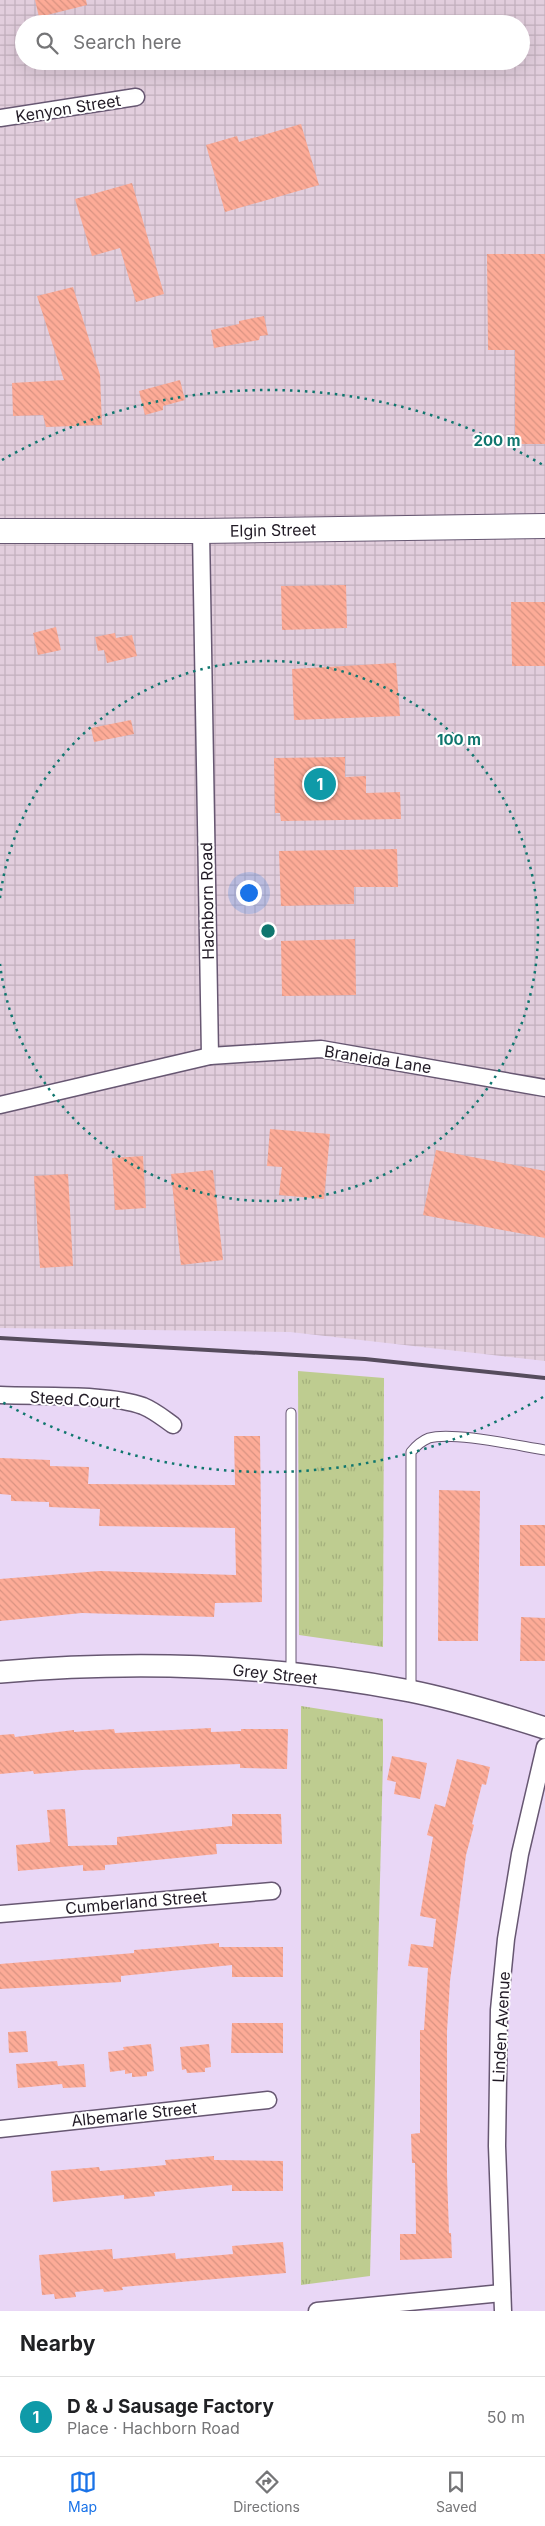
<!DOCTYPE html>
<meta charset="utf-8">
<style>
:root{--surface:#fff;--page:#f6f6f6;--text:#202124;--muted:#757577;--line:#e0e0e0;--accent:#1a73e8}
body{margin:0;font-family:Inter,sans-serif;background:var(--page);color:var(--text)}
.you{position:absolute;left:248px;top:892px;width:18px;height:18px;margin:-12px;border:4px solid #fff;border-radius:50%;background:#1a73e8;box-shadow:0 0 0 8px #1a73e833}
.badge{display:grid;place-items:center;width:32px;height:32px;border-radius:50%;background:var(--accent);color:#fff;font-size:16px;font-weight:700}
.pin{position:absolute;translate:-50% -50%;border:2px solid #fff;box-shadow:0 1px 5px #0006}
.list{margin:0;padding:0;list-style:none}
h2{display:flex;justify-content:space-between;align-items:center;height:65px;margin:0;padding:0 20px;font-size:21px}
h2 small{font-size:16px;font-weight:400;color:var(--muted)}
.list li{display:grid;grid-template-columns:32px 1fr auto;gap:15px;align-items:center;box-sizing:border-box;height:80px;padding:0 20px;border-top:1px solid var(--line)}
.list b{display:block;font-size:19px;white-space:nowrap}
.list p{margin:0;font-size:16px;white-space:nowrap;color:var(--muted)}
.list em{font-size:16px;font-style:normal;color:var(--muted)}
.icon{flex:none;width:28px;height:28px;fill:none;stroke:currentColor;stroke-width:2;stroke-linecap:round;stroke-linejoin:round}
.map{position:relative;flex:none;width:545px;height:2311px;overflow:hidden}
.search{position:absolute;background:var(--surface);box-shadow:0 5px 20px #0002;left:15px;right:15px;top:15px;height:55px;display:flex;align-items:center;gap:12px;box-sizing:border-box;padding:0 18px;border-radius:28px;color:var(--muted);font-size:19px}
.sheet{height:145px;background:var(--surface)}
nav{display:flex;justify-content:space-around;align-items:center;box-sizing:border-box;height:70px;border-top:1px solid var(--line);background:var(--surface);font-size:14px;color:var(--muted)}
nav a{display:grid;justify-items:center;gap:2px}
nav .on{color:var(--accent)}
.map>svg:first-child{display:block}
</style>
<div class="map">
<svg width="545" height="2311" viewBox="0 0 545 2311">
<defs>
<pattern id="industrial-grid" width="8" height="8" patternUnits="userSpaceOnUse" patternTransform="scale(1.25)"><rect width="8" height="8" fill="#e2cedd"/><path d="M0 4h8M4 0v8" fill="none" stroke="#c2b0be"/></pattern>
<pattern id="grass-tufts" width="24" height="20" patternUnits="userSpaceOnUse" patternTransform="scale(1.25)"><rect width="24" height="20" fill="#becc90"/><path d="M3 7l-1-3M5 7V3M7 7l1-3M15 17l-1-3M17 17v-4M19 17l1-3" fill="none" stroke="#a3af7c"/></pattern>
<pattern id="building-back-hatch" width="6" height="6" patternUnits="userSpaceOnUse" patternTransform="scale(1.25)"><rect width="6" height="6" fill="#fdab97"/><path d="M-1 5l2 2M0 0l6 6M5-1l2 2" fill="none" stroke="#d99382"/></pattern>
</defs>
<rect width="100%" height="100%" fill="#e9d7f6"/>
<path fill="url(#industrial-grid)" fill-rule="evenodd" d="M 0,0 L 545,0 L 545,1361 L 290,1332 L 0,1328 ZM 24,24 L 521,24 L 521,61 L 24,61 Z"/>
<g fill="url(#grass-tufts)">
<path d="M 298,1371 L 384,1378 L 383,1647 L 299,1635 Z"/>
<path d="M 301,1706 L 383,1719 L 383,1761 L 370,2276 L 301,2285 Z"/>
</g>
<g fill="url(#building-back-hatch)">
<path d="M 35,0 L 86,0 L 87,5 L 39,17 Z"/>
<path d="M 301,124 L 319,185 L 225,212 L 206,145 L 237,136 L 239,142 Z"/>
<path d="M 132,183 L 164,294 L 136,302 L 120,248 L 92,256 L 75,199 Z"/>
<path d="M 487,254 L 545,254 L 545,444 L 515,444 L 515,350 L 488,350 Z"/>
<path d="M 73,287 L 100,375 L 102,425 L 46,427 L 43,415 L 13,416 L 12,383 L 64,380 L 37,296 Z"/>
<path d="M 264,316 L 268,335 L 260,336 L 259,340 L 214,348 L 211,330 L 239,324 L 239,321 Z"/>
<path d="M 180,380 L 185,400 L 163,406 L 163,410 L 145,415 L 139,391 Z"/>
<path d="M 346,585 L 347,628 L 282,630 L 281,586 Z"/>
<path d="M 511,602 L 545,602 L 545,666 L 512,666 Z"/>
<path d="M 56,627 L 61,650 L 38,655 L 33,633 Z"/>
<path d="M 115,633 L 116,638 L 132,635 L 137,656 L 107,663 L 104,650 L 98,651 L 95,637 Z"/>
<path d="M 396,663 L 400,716 L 294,720 L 292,669 Z"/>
<path d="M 131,720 L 134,734 L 94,742 L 91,728 Z"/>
<path d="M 345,757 L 345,777 L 366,776 L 366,793 L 400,792 L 401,819 L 281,821 L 280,813 L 275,813 L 274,758 Z"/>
<path d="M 397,849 L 398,887 L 354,887 L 354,904 L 281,906 L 279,851 Z"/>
<path d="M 355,939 L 356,995 L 282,996 L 281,941 Z"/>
<path d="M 270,1129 L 330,1134 L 324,1199 L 279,1195 L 282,1167 L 267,1166 Z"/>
<path d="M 436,1150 L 545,1171 L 545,1238 L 423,1215 Z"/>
<path d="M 143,1156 L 146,1208 L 115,1210 L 112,1158 Z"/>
<path d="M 213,1170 L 223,1260 L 181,1265 L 171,1174 Z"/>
<path d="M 68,1174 L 73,1266 L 40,1268 L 34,1176 Z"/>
<path d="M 234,1436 L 260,1436 L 262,1602 L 215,1603 L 214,1617 L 82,1613 L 0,1621 L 0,1579 L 100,1571 L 236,1575 L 235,1528 L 99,1526 L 100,1509 L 49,1507 L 49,1502 L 11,1501 L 11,1495 L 0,1494 L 0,1458 L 50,1460 L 50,1466 L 89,1467 L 88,1484 L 235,1485 Z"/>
<path d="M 439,1490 L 480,1491 L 478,1641 L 438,1641 Z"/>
<rect x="520" y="1525" width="25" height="41"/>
<path d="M 521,1617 L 545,1618 L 545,1661 L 520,1661 Z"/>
<path d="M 211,1728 L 211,1732 L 241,1731 L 241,1729 L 288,1729 L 287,1769 L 240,1768 L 240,1764 L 82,1770 L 34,1774 L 33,1771 L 0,1774 L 0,1735 L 14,1734 L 15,1737 L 74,1730 L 74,1732 L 114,1729 L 115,1733 Z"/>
<path d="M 392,1756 L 427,1763 L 420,1799 L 394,1794 L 396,1782 L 387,1780 Z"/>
<path d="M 457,1759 L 490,1767 L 486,1785 L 482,1784 L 472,1824 L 474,1825 L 466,1855 L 450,1981 L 447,2031 L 447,2175 L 449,2233 L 451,2233 L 452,2258 L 400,2260 L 400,2234 L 416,2234 L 415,2163 L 412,2163 L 411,2134 L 420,2133 L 420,2030 L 424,2030 L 428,1968 L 408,1966 L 411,1944 L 433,1947 L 436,1919 L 420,1916 L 433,1837 L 427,1835 L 435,1804 L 445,1807 Z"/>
<path d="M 65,1809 L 68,1846 L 117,1845 L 117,1837 L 232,1826 L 232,1814 L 281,1814 L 282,1844 L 216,1844 L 217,1854 L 105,1865 L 105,1870 L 83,1871 L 83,1865 L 18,1871 L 16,1845 L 50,1842 L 47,1810 Z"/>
<path d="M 219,1943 L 219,1947 L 283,1947 L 283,1977 L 232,1977 L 232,1965 L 121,1976 L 121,1982 L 0,1989 L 0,1964 L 134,1953 L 134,1950 Z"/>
<path d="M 232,2023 L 283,2023 L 283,2053 L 231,2053 Z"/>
<path d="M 26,2031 L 28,2052 L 9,2053 L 8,2032 Z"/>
<path d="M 151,2044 L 154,2071 L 147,2072 L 147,2076 L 132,2077 L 132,2073 L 125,2074 L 125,2070 L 110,2072 L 108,2052 L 124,2050 L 123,2047 Z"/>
<path d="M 209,2044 L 211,2067 L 205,2068 L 205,2072 L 187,2073 L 186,2069 L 182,2070 L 180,2047 Z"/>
<path d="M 57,2061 L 58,2066 L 84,2064 L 86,2087 L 63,2088 L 62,2084 L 18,2088 L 16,2064 Z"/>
<path d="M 214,2156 L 214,2160 L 283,2161 L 283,2191 L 232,2191 L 232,2185 L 154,2192 L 155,2196 L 124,2199 L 124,2195 L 53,2202 L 51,2171 L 99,2167 L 100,2171 L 166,2165 L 165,2160 Z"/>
<path d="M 283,2242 L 286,2273 L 122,2287 L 123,2290 L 104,2292 L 103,2289 L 75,2292 L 76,2297 L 55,2299 L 54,2294 L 42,2295 L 39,2255 L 112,2249 L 113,2259 L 175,2253 L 176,2259 L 233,2254 L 232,2246 Z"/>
</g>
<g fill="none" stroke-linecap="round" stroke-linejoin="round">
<defs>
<g id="service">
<path d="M 291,1413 L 291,1674"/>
<path d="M 411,1691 L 411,1452 C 416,1446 421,1441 429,1438 C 452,1431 519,1446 545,1450"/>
</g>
<g id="minor">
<path d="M 0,118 L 136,97"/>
<path d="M 201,531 L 210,1056"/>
<path d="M 0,1105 L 210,1056 L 321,1049 L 545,1088"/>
<path d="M 0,1395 C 40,1397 108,1393 143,1406 C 155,1411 163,1418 173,1425"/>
<path d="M 0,1914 L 272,1891"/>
<path d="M 0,2129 L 268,2100"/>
<path d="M 317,2311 L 502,2293"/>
<path d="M 503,2311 L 497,2146 L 499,2010 L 506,1939 L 520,1854 L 545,1747"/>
</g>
<path id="tertiary" d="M 0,1672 C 136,1660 276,1665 410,1691 C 455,1700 501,1714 545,1728"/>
<path id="secondary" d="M 0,531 L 201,531 L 545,526"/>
</defs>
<use href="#service" stroke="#675772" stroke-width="11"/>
<use href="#minor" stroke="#675772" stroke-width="19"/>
<use href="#tertiary" stroke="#675772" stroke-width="24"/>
<use href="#secondary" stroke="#675772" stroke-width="26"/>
<use href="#service" stroke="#fff" stroke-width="9"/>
<use href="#minor" stroke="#fff" stroke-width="16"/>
<use href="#tertiary" stroke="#fff" stroke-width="21"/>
<use href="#secondary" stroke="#fff" stroke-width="24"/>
<path stroke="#564c5d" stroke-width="4" d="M 0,1338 L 365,1359 L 545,1378"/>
</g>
<g fill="none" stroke="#0f766e" stroke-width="2.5" stroke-dasharray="2.5 5">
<path d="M0 898A270 270 0 1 1 0 964"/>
<path d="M543 1397A541 541 0 0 1 2 1402M2 460A541 541 0 0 1 543 465"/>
</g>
<g text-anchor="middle" stroke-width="4" stroke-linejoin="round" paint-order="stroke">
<g font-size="16" fill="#211a25" stroke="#fff">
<text transform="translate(68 108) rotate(-9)" y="6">Kenyon Street</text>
<text transform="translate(273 530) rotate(-1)" y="6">Elgin Street</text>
<text transform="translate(207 901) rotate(-91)" y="6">Hachborn Road</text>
<text transform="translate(378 1059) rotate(9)" y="6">Braneida Lane</text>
<text transform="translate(75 1399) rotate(3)" y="6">Steed Court</text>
<text transform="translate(275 1674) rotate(6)" y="6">Grey Street</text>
<text transform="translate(136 1902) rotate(-5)" y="6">Cumberland Street</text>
<text transform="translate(501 2027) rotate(-87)" y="6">Linden Avenue</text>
<text transform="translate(134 2114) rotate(-6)" y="6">Albemarle Street</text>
</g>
</g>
<circle cx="268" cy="931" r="8" fill="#0f766e" stroke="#fff" stroke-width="2.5"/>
<g font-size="15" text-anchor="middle" font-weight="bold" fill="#0f766e" stroke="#fff" stroke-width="4" stroke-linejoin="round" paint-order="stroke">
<text x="497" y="446">200 m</text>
<text x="459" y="745">100 m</text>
</g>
</svg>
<div class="you"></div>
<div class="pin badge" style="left:320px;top:784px;background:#0f9aa8">1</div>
<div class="search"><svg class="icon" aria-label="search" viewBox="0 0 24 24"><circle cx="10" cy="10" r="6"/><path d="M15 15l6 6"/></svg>Search here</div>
</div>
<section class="sheet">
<h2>Nearby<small></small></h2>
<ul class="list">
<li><span class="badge" style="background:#0f9aa8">1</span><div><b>D &amp; J Sausage Factory</b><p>Place · Hachborn Road</p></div><em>50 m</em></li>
</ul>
</section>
<nav>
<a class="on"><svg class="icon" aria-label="map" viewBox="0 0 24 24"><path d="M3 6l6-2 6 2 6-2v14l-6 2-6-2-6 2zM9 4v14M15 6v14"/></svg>Map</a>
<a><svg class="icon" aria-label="directions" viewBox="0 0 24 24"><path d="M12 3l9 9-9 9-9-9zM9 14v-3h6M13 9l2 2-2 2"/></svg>Directions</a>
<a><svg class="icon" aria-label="saved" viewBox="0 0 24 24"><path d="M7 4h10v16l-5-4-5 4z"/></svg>Saved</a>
</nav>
